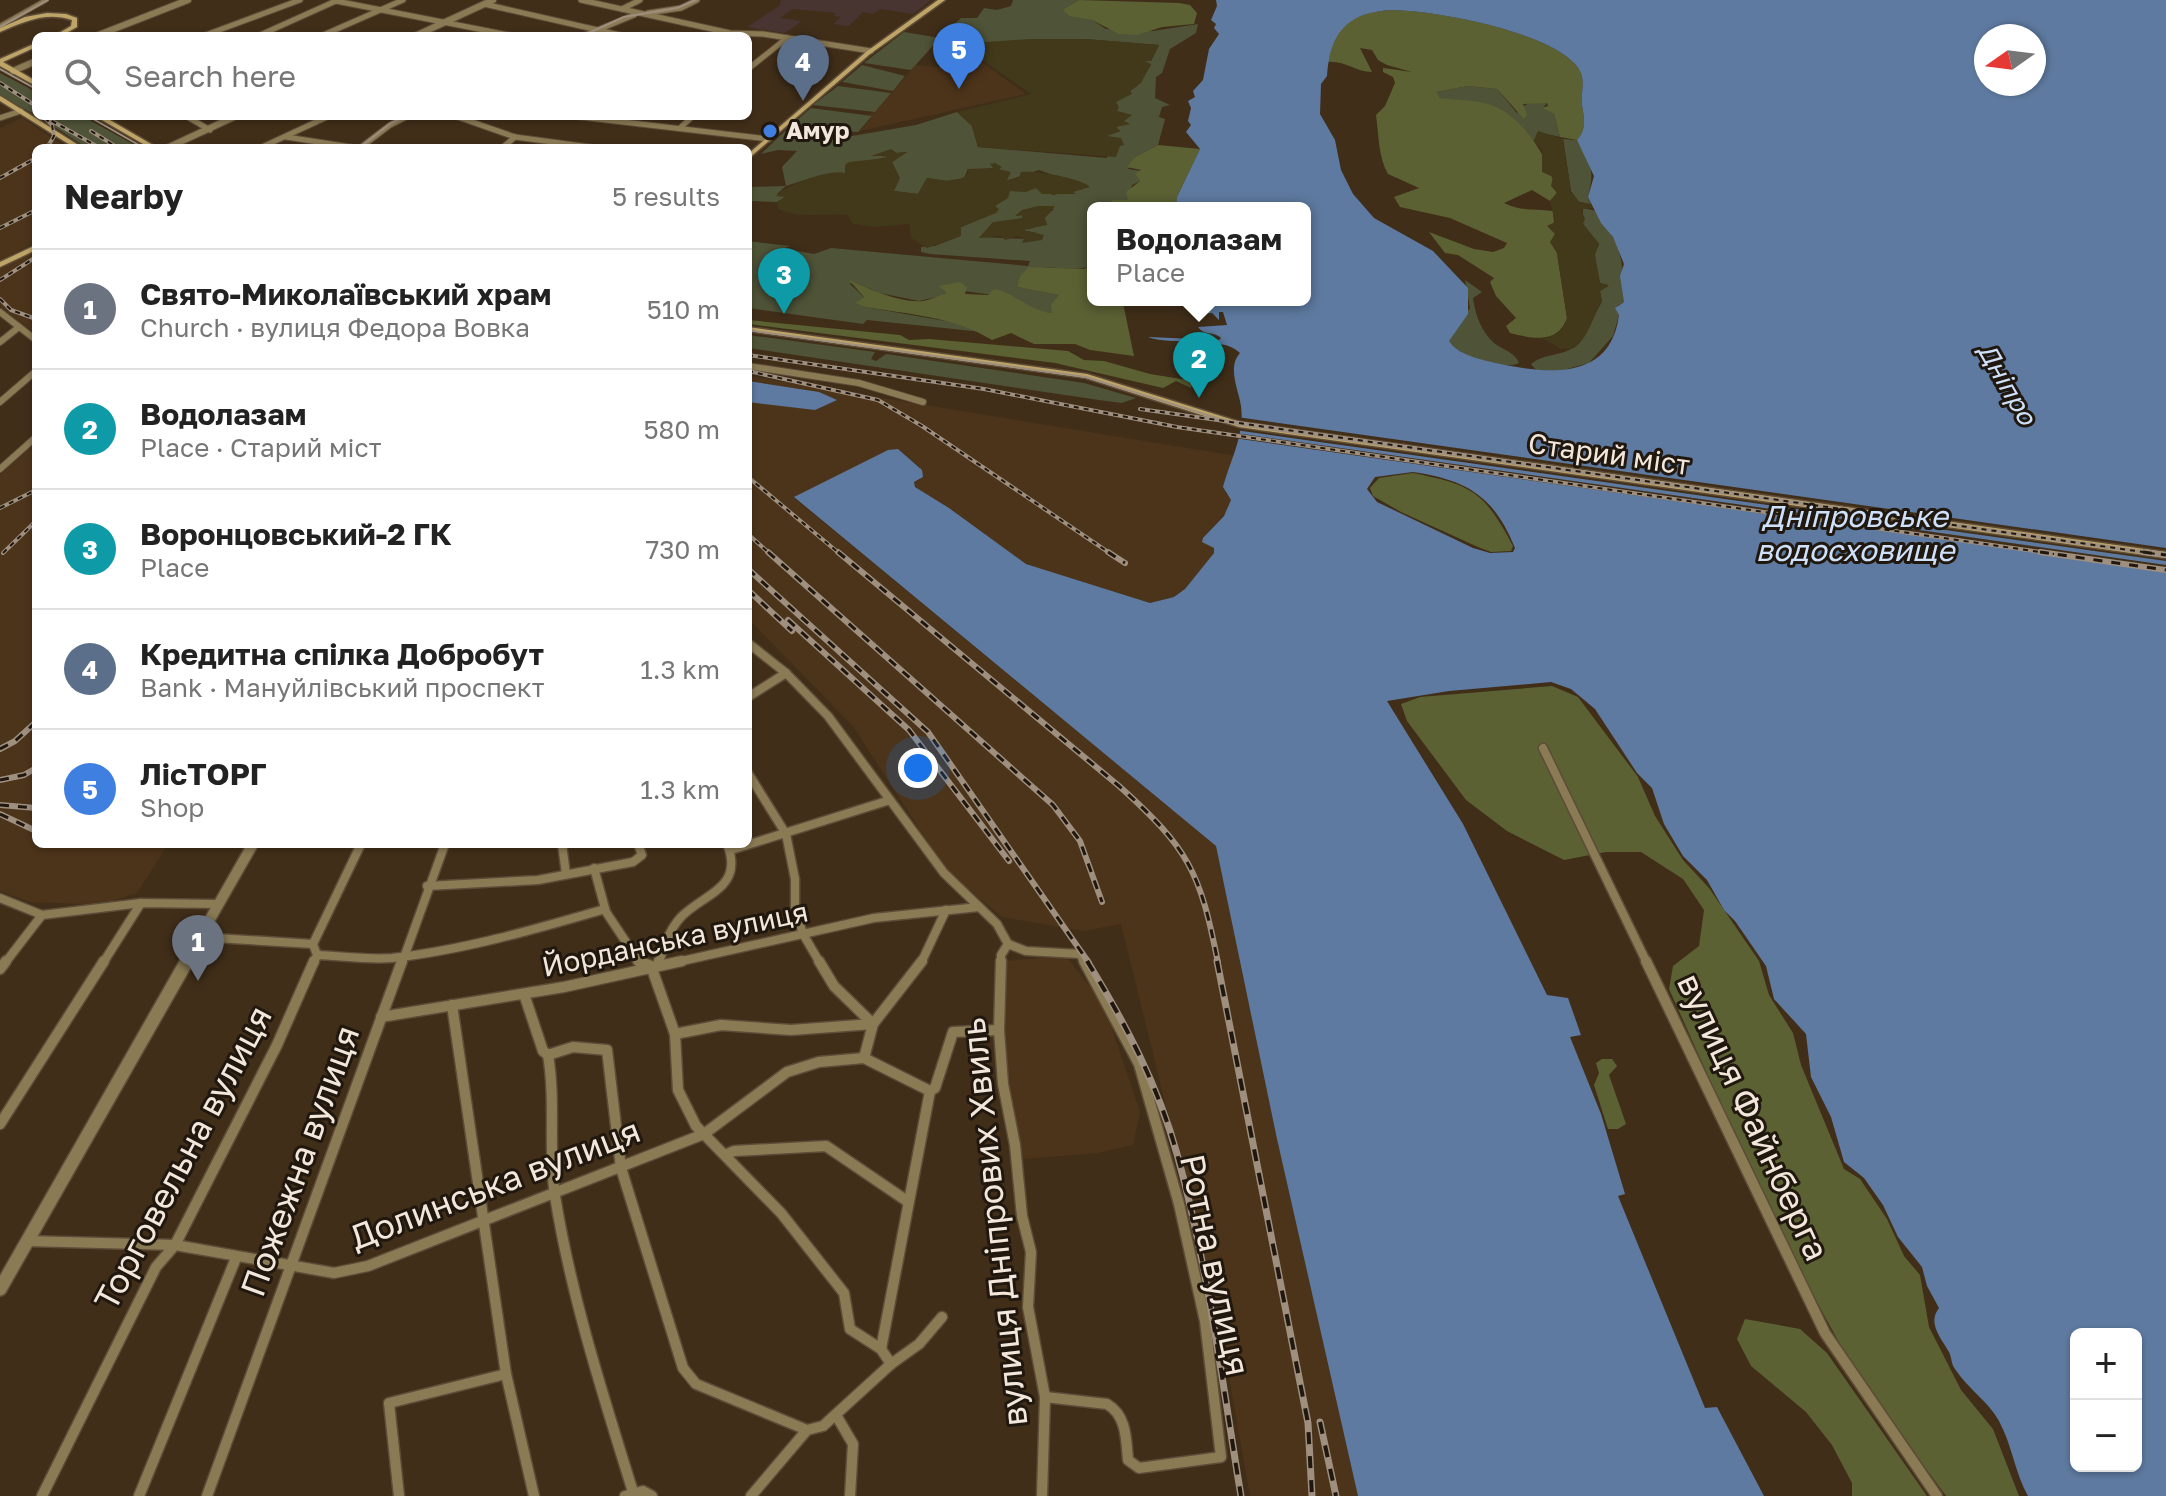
<!DOCTYPE html>
<meta charset="utf-8">
<style>
:root{--surface:#fff;--page:#f2f2f2;--text:#222;--muted:#767676;--line:#e0e0e0;--accent:#1f6e84}
body{margin:0;font-family:"Golos Text",sans-serif;background:var(--page);color:var(--text)}
.controls{position:absolute;right:24px;bottom:24px;display:grid;overflow:hidden;border-radius:12px;box-shadow:0 2px 6px #0004}
.controls button{width:72px;height:72px;display:grid;place-items:center;padding:0;border:0;border-bottom:2px solid var(--line);background:var(--surface);color:var(--text);font:40px sans-serif}
.compass{position:absolute;left:1974px;top:24px;width:72px;height:72px;border-radius:50%;background:var(--surface);box-shadow:0 2px 6px #0004;rotate:256deg}
.you{position:absolute;left:918px;top:768px;width:28px;height:28px;margin:-20px;border:6px solid #fff;border-radius:50%;background:#1a73e8;box-shadow:0 0 0 12px #1a73e833}
.badge{display:grid;place-items:center;width:52px;height:52px;border-radius:50%;background:var(--accent);color:#fff;font-size:26px;font-weight:700}
.pin{position:absolute;translate:-50% -66px;filter:drop-shadow(0 2px 4px #0008)}
.pin::after{content:'';position:absolute;top:42px;width:28px;height:24px;background:inherit;clip-path:polygon(0 0,100% 0,50% 100%)}
.popup{position:absolute;left:1087px;top:202px;width:224px;height:104px;box-sizing:border-box;display:grid;place-content:center;border-radius:12px;background:var(--surface);filter:drop-shadow(0 2px 6px #0005);font-size:26px;white-space:nowrap;color:var(--muted)}
.popup b{font-size:30px;color:var(--text)}
.popup::after{content:'';position:absolute;left:50%;top:100%;margin-left:-16px;border:16px solid transparent;border-top-color:var(--surface)}
.list{margin:0;padding:0;list-style:none}
h2{display:flex;justify-content:space-between;align-items:center;height:104px;margin:0;padding:0 32px;font-size:34px}
h2 small{font-size:26px;font-weight:400;color:var(--muted)}
.list li{display:grid;grid-template-columns:52px 1fr auto;gap:24px;align-items:center;box-sizing:border-box;height:120px;padding:0 32px;border-top:2px solid var(--line)}
.list b{display:block;font-size:30px;white-space:nowrap}
.list p{margin:0;font-size:26px;white-space:nowrap;color:var(--muted)}
.list em{font-size:26px;font-style:normal;color:var(--muted)}
.icon{flex:none;width:44px;height:44px;fill:none;stroke:currentColor;stroke-width:2;stroke-linecap:round;stroke-linejoin:round}
.map{position:relative;flex:none;width:2166px;height:1496px;overflow:hidden}
.search{position:absolute;background:var(--surface);box-shadow:0 2px 6px #0004;left:32px;top:32px;width:720px;height:88px;display:flex;align-items:center;gap:20px;box-sizing:border-box;padding:0 28px;border-radius:12px;color:var(--muted);font-size:30px}
.panel{position:absolute;background:var(--surface);box-shadow:0 2px 6px #0004;left:32px;top:144px;width:720px;height:704px;border-radius:12px}
.map>svg:first-child{display:block}
</style>
<div class="map">
<svg width="2166" height="1496" viewBox="0 0 2166 1496">
<rect width="100%" height="100%" fill="#402e19"/>
<g fill="#4c341a">
<path d="M 961,47 L 1026,94 L 860,131 L 872,117 L 870,114 L 875,112 L 916,65 L 947,68 L 950,65 L 947,64 Z"/>
<path d="M 22,118 L 67,148 L 36,148 L 36,242 L 0,260 L 0,128 Z"/>
<path d="M 36,250 L 36,334 L 0,306 L 0,268 Z"/>
<path d="M 748,376 L 1236,456 L 1225,478 L 1225,492 L 1231,500 L 1230,508 L 1203,538 L 1203,542 L 1214,548 L 1214,553 L 1185,589 L 1174,597 L 1150,603 L 1026,564 L 949,508 L 915,487 L 915,482 L 920,480 L 920,467 L 898,449 L 888,450 L 794,498 L 1216,846 L 1277,1139 L 1358,1496 L 1250,1496 L 1219,1321 L 1121,924 L 1083,931 L 1002,917 L 948,873 L 853,726 L 748,619 Z"/>
<path d="M 36,442 L 36,844 L 168,844 L 137,893 L 112,901 L 83,904 L 30,902 L 0,891 L 0,475 Z"/>
<path d="M 1066,956 L 1104,1005 L 1140,1112 L 1133,1145 L 1097,1153 L 1022,1159 L 1006,1077 L 1005,961 Z"/>
</g>
<path fill="#483430" d="M 781,0 L 931,0 L 913,14 L 880,9 L 873,14 L 863,12 L 849,26 L 833,24 L 841,17 L 834,16 L 836,13 L 793,9 L 780,18 L 802,21 L 785,33 L 747,27 L 779,6 Z"/>
<g fill="#4f5337" fill-rule="evenodd">
<path d="M 1013,0 L 1079,0 L 1062,10 L 1092,20 L 1106,29 L 1153,31 L 1198,24 L 1196,33 L 1170,49 L 1162,73 L 1156,77 L 1155,98 L 1170,105 L 1162,107 L 1159,117 L 1165,119 L 1158,145 L 1135,157 L 1128,169 L 1142,171 L 1136,174 L 1140,181 L 1132,185 L 1128,200 L 1119,200 L 1109,208 L 1093,208 L 1091,266 C 1065,276 1031,253 1017,287 L 1060,295 L 1052,305 L 1053,313 L 1036,312 L 1016,298 L 964,291 L 919,301 L 880,293 L 854,282 L 850,284 L 864,297 L 856,303 L 865,307 L 951,322 L 982,332 L 867,320 L 863,324 L 748,308 L 748,241 L 790,246 L 779,250 L 769,267 L 781,264 L 791,256 L 787,253 L 792,250 L 814,254 L 831,248 L 1028,266 L 1030,261 L 930,254 L 921,252 L 921,247 L 935,246 L 960,236 L 961,227 L 973,222 L 1010,191 L 1036,188 L 1053,195 L 1081,189 L 1067,180 L 1039,170 L 1006,181 L 999,168 L 968,169 L 964,178 L 947,181 L 927,178 L 918,194 L 894,191 L 892,162 L 907,152 L 873,155 L 889,157 L 845,165 L 848,171 L 845,173 L 811,178 L 786,186 L 777,194 L 785,197 L 777,202 L 748,201 L 748,187 L 786,186 L 782,167 L 797,151 L 778,150 L 761,154 L 785,131 L 852,136 L 916,125 L 957,112 L 972,126 L 978,147 L 1107,158 L 1105,136 L 1120,131 L 1116,127 L 1131,115 L 1116,111 L 1116,102 L 1138,85 L 1151,65 L 1143,61 L 1151,61 L 1159,45 L 1085,39 L 959,44 L 942,35 L 961,18 L 977,18 L 984,8 L 997,10 L 1011,6 ZM 1054,209 L 1033,228 L 1022,230 L 1037,233 L 1025,239 L 980,237 L 990,229 L 1023,218 L 1022,215 L 1016,216 L 1022,210 Z"/>
<path d="M 904,32 L 940,38 L 911,70 L 864,63 Z"/>
<path d="M 862,65 L 905,76 L 893,91 L 842,82 Z"/>
<path d="M 0,73 L 36,92 L 36,115 L 0,96 Z"/>
<path d="M 838,86 L 891,93 L 875,112 L 813,105 Z"/>
<path d="M 1468,86 L 1497,89 L 1517,113 C 1525,101 1534,102 1547,103 L 1543,108 L 1554,114 L 1560,137 L 1538,132 L 1534,141 L 1509,116 L 1440,98 L 1437,92 Z"/>
<path d="M 811,108 L 872,116 L 858,132 L 789,127 Z"/>
<path d="M 38,116 L 82,116 L 140,148 L 87,148 Z"/>
<path d="M 1563,139 L 1577,140 C 1591,166 1595,167 1588,197 L 1591,204 L 1579,202 L 1571,191 Z"/>
<path d="M 1583,208 L 1596,211 C 1600,222 1608,228 1614,239 C 1624,258 1623,280 1624,302 L 1617,306 L 1619,315 L 1613,336 L 1589,363 L 1560,371 L 1537,371 L 1531,364 L 1537,360 C 1547,355 1558,355 1569,350 C 1588,342 1591,318 1602,302 L 1600,291 L 1608,285 L 1600,283 L 1594,255 L 1599,244 L 1583,224 Z"/>
<path d="M 1465,280 L 1482,292 L 1473,298 C 1475,314 1481,331 1494,343 C 1503,350 1515,352 1519,363 C 1502,371 1459,356 1448,341 L 1470,308 Z"/>
<path d="M 748,335 L 875,352 L 871,359 L 876,361 L 886,354 L 1084,383 L 1136,398 L 1122,403 L 1099,400 L 748,348 Z"/>
</g>
<g fill="#5b6133">
<path d="M 1079,0 L 1179,3 L 1190,5 L 1197,13 L 1194,24 L 1162,27 L 1137,35 L 1119,34 L 1092,20 L 1070,16 L 1062,10 Z"/>
<path d="M 1393,10 C 1437,11 1545,31 1575,64 C 1588,78 1580,91 1582,105 C 1584,118 1587,129 1577,140 L 1560,137 L 1554,114 L 1542,108 L 1548,106 L 1547,103 L 1523,104 L 1527,115 L 1524,119 L 1497,89 L 1468,86 L 1437,92 L 1440,98 C 1456,100 1476,100 1491,105 C 1526,118 1549,160 1557,193 L 1550,201 L 1532,190 L 1504,203 C 1521,212 1535,208 1553,211 L 1555,234 L 1551,242 L 1557,253 L 1567,318 C 1558,344 1533,339 1510,333 L 1506,326 L 1516,318 L 1496,296 L 1490,282 L 1494,278 L 1458,255 L 1445,253 L 1429,232 L 1474,249 L 1493,252 L 1504,248 L 1507,243 L 1450,218 L 1400,207 L 1394,197 L 1419,188 L 1388,174 C 1378,156 1379,136 1376,115 L 1385,106 L 1395,83 L 1393,77 L 1383,72 L 1383,68 L 1412,72 L 1387,65 L 1378,60 L 1372,50 L 1360,48 L 1372,72 C 1356,72 1344,60 1327,62 C 1331,55 1330,50 1332,43 C 1339,18 1371,11 1393,10 Z"/>
<path d="M 1158,145 L 1200,149 L 1177,197 L 1176,208 L 1109,208 L 1113,205 L 1111,200 L 1128,200 L 1126,192 L 1140,181 L 1135,174 L 1141,170 L 1127,167 L 1135,157 Z"/>
<path d="M 1093,252 L 1093,300 L 1119,300 L 1123,303 L 1134,356 L 1090,350 L 1075,344 L 1034,344 L 1011,333 L 992,340 C 955,317 908,314 865,307 L 855,303 L 864,297 L 849,280 C 871,289 898,303 923,301 C 931,300 939,295 947,293 L 939,286 L 960,282 L 967,287 L 965,294 L 988,295 L 994,289 C 1016,293 1029,311 1052,313 L 1051,305 L 1059,295 L 1017,287 L 1020,276 L 1029,267 L 1084,269 L 1091,266 Z"/>
<path d="M 748,320 L 900,335 L 909,340 L 929,339 L 1068,351 L 1084,360 L 1104,361 L 1150,374 L 1193,381 L 1191,388 L 1176,381 L 1163,388 L 1055,363 L 748,324 Z"/>
<path d="M 1413,473 C 1473,485 1484,492 1513,546 L 1511,551 L 1491,552 L 1478,547 L 1401,512 L 1373,496 L 1370,488 L 1379,478 Z"/>
<path d="M 1552,686 L 1578,697 L 1638,777 L 1655,816 L 1683,860 L 1709,888 L 1759,961 L 1769,995 L 1793,1033 L 1801,1065 L 1844,1169 L 1860,1179 L 1887,1219 L 1904,1256 L 1920,1275 L 1929,1327 L 1961,1390 L 1993,1429 L 2019,1496 L 1946,1496 C 1913,1450 1876,1405 1847,1356 C 1779,1239 1725,1113 1669,989 L 1673,966 L 1699,946 L 1704,910 L 1683,879 L 1641,852 L 1606,852 L 1564,860 L 1507,831 L 1466,800 L 1407,721 L 1401,704 L 1420,697 Z"/>
<path d="M 1602,1059 L 1612,1059 L 1617,1066 L 1609,1075 L 1626,1124 L 1618,1129 L 1608,1129 L 1594,1085 L 1599,1073 L 1596,1063 Z"/>
<path d="M 1745,1319 L 1800,1329 L 1827,1353 L 1927,1496 L 1852,1496 L 1852,1483 L 1832,1445 L 1806,1412 L 1751,1366 L 1737,1339 Z"/>
</g>
<g fill="#413919">
<path d="M 1029,39 L 1085,39 L 1159,45 L 1150,61 L 1145,61 L 1151,64 L 1141,83 L 1130,91 L 1132,94 L 1116,102 L 1119,107 L 1117,111 L 1132,115 L 1124,121 L 1130,124 L 1116,127 L 1120,131 L 1107,136 L 1121,138 L 1124,145 L 1120,146 L 1116,157 L 978,147 L 972,126 L 957,112 L 1031,94 L 959,44 Z"/>
<path d="M 1538,131 L 1563,139 L 1571,192 L 1579,202 L 1591,204 L 1594,208 L 1581,209 L 1585,219 L 1583,224 L 1599,244 L 1595,255 L 1600,283 L 1609,286 L 1600,291 L 1602,301 C 1592,317 1589,337 1574,348 L 1561,349 L 1542,338 C 1556,336 1563,332 1567,318 L 1557,253 L 1550,242 L 1555,234 L 1547,226 L 1555,222 L 1550,201 L 1557,193 L 1551,186 L 1553,177 L 1542,172 L 1542,150 L 1534,141 Z"/>
<path d="M 891,149 L 897,153 L 907,152 L 892,162 L 900,178 L 894,191 L 918,194 L 927,178 C 941,180 959,185 968,173 L 967,169 L 994,169 L 990,164 L 995,163 L 1002,167 L 998,169 L 1011,172 L 1007,180 L 1019,178 L 1021,172 C 1035,170 1081,178 1090,187 L 1073,192 L 1076,194 L 1042,194 L 1036,188 L 1026,192 L 1010,191 L 1008,198 L 995,206 L 999,209 L 996,213 L 961,227 L 961,236 L 927,248 L 911,238 L 909,224 L 877,227 L 853,224 L 848,215 C 824,213 800,219 778,209 L 777,202 L 785,197 L 776,196 C 788,184 830,169 845,173 L 845,165 L 849,162 L 887,158 L 887,156 L 871,156 Z"/>
<path d="M 1038,206 L 1055,206 L 1045,218 L 1047,225 L 1022,230 L 1044,235 L 1042,240 L 1022,243 L 1024,239 L 1018,236 L 1005,240 L 1001,236 L 979,238 L 993,222 L 1023,218 L 1022,215 L 1015,216 L 1022,210 Z"/>
</g>
<g fill="#5e7aa0" fill-rule="evenodd">
<path d="M 1216,0 L 2166,0 L 2166,1496 L 2028,1496 C 2015,1473 2012,1445 1999,1421 C 1988,1401 1967,1388 1955,1369 C 1951,1364 1952,1358 1949,1352 C 1941,1338 1927,1323 1939,1308 L 1927,1286 L 1922,1267 L 1898,1237 L 1883,1205 L 1864,1178 L 1844,1162 L 1831,1117 L 1811,1077 L 1806,1034 L 1774,999 L 1766,966 L 1735,921 L 1724,910 L 1707,880 L 1683,856 L 1664,824 L 1652,788 L 1637,773 L 1595,709 L 1571,689 L 1551,682 L 1449,691 L 1387,701 L 1463,824 L 1547,995 L 1568,998 L 1581,1035 L 1570,1037 L 1601,1114 L 1625,1194 L 1618,1196 L 1705,1408 L 1717,1407 L 1764,1496 L 1358,1496 L 1277,1139 L 1216,846 L 794,497 L 888,450 L 898,449 L 922,470 L 923,477 L 914,482 L 915,487 L 949,508 L 1026,564 L 1150,603 L 1174,597 L 1185,589 L 1214,553 L 1214,548 L 1202,542 L 1203,538 L 1224,516 L 1231,500 L 1223,487 C 1230,460 1247,432 1240,401 C 1237,387 1228,366 1240,353 C 1223,335 1170,346 1148,337 L 1219,340 L 1221,338 C 1214,331 1204,336 1198,327 L 1227,325 L 1223,312 L 1219,312 L 1219,320 L 1212,313 L 1201,314 L 1196,305 L 1200,300 L 1305,300 L 1305,208 L 1176,208 L 1177,197 L 1200,149 L 1186,132 L 1191,125 L 1188,121 L 1191,108 L 1188,101 L 1195,97 L 1193,91 L 1203,80 L 1209,49 L 1219,34 L 1214,28 L 1216,24 L 1211,20 L 1217,6 ZM 1393,10 C 1437,11 1545,31 1575,64 C 1588,78 1580,91 1582,105 C 1584,118 1587,129 1577,140 L 1594,176 L 1588,197 L 1601,223 L 1613,237 L 1624,264 L 1620,276 L 1624,302 L 1615,308 L 1619,315 C 1611,379 1552,374 1505,365 C 1488,361 1459,357 1449,341 L 1468,314 L 1468,288 L 1433,251 L 1374,218 L 1353,194 L 1341,170 L 1335,140 L 1320,114 L 1321,84 L 1327,76 C 1330,33 1346,12 1393,10 ZM 1986,36 L 2034,36 L 2034,84 L 1986,84 ZM 1413,472 C 1467,480 1494,496 1515,548 L 1513,552 L 1490,553 L 1473,548 L 1377,502 L 1367,489 L 1375,477 ZM 2076,1334 L 2136,1334 L 2136,1466 L 2076,1466 Z"/>
<path d="M 748,381 L 819,392 L 837,400 L 815,410 L 748,402 Z"/>
</g>
<g fill="#402e19">
<path d="M 1237,417 L 2166,548 L 2166,561 L 1235,430 Z"/>
<path d="M 1235,433 L 2166,565 L 2166,571 L 1234,438 Z"/>
</g>
<g fill="none" stroke-linecap="round" stroke-linejoin="round">
<defs>
<path id="pedestrian" d="M 0,26 L 46,0"/>
<g id="minor-far3">
<path d="M 581,0 L 730,33 L 763,34 L 871,51"/>
<path d="M 336,1 L 514,36"/>
<path d="M 484,4 L 624,36"/>
<path d="M 622,9 L 640,0"/>
<path d="M 648,13 L 681,8 L 697,0"/>
<path d="M 203,36 L 300,0"/>
<path d="M 258,36 L 338,0"/>
<path d="M 321,36 L 403,0"/>
<path d="M 583,36 L 634,15"/>
<path d="M 748,69 L 787,38"/>
<path d="M 186,116 L 210,130"/>
<path d="M 455,116 L 515,137 L 597,148"/>
<path d="M 572,116 L 769,139"/>
<path d="M 0,118 L 21,111"/>
<path d="M 680,128 L 693,116"/>
<path d="M 286,137 L 357,148"/>
<path d="M 260,148 L 329,116"/>
<path d="M 360,148 L 390,125 L 408,116"/>
<path d="M 502,148 L 515,137"/>
</g>
<g id="minor-far2">
<path d="M 0,312 L 36,340"/>
<path d="M 0,342 L 19,327"/>
<path d="M 748,366 L 859,383 L 923,402"/>
<path d="M 0,402 L 36,371"/>
<path d="M 0,469 L 36,437"/>
</g>
<g id="minor-far1">
<path d="M 748,643 L 786,673 L 828,716 L 944,873 L 997,924 L 1008,944 L 1001,955 L 1001,963"/>
<path d="M 748,697 L 786,673"/>
<path d="M 1543,748 L 1647,963"/>
<path d="M 748,773 L 786,834 L 795,879 L 795,908 L 803,934 L 820,963"/>
<path d="M 562,844 L 566,874"/>
<path d="M 731,850 L 890,800"/>
<path d="M 594,868 L 606,912 L 640,963"/>
<path d="M 427,886 L 538,880 L 633,862 L 642,855 L 638,844"/>
<path d="M 0,898 L 42,915 L 141,903 L 218,904"/>
<path d="M 199,937 L 313,944"/>
<path d="M 1008,944 L 1026,951 L 1080,954 L 1085,963"/>
<path d="M 317,955 C 341,956 368,960 392,958 C 464,950 536,929 605,909"/>
<path d="M 5,963 L 42,915"/>
<path d="M 103,963 L 141,903"/>
<path d="M 314,963 L 317,955 L 313,944 L 361,844"/>
<path d="M 402,963 L 445,844"/>
<path d="M 659,963 C 664,946 669,930 681,917 C 703,894 745,888 727,844"/>
<path d="M 673,963 L 874,918 L 979,907"/>
<path d="M 921,963 L 946,910"/>
</g>
<g id="minor">
<path d="M 638,961 L 651,966 L 675,1034 L 678,1090 L 696,1126 L 781,1213 L 844,1293 L 850,1329 L 881,1349 L 891,1364"/>
<path d="M 819,961 L 834,986 L 873,1024 L 864,1058 L 930,1091 L 881,1349"/>
<path d="M 1001,961 L 999,1030 L 1003,1084 L 1015,1145 L 1022,1216 L 1031,1252 L 1028,1307 L 1045,1397 L 1042,1496"/>
<path d="M 1646,961 L 1825,1333 L 1937,1496"/>
<path d="M 658,965 L 659,961"/>
<path d="M 0,969 L 6,961"/>
<path d="M 524,994 L 543,1051 L 548,1055 C 556,1102 548,1149 555,1196 C 571,1296 603,1395 633,1492"/>
<path d="M 452,1005 L 506,1374 L 534,1496"/>
<path d="M 381,1017 L 564,987 L 682,961"/>
<path d="M 675,1034 L 721,1025 L 791,1030 L 873,1024 L 922,961"/>
<path d="M 548,1055 L 573,1047 L 607,1050 L 621,1168 L 683,1368 L 696,1384 L 807,1430"/>
<path d="M 930,1091 L 935,1088 L 953,1032 L 999,1030"/>
<path d="M 0,1124 L 104,961"/>
<path d="M 725,1155 L 734,1151 L 826,1146 L 907,1201"/>
<path d="M 27,1241 L 175,1245 L 334,1273 L 368,1266 L 704,1134 L 787,1072 L 819,1062 L 864,1058"/>
<path d="M 1045,1397 L 1107,1404 C 1127,1416 1126,1439 1128,1460 L 1139,1468 L 1221,1457 L 1205,1321 L 1179,1204 L 1139,1064 L 1084,961"/>
<path d="M 836,1415 L 853,1444 L 850,1496"/>
<path d="M 42,1496 L 156,1267 L 175,1245 L 277,1045 L 314,961"/>
<path d="M 139,1496 L 236,1258"/>
<path d="M 207,1496 L 402,961"/>
<path d="M 399,1496 L 389,1403 L 506,1374"/>
<path d="M 625,1496 L 643,1491 L 652,1496"/>
<path d="M 751,1496 L 807,1430 L 823,1426 L 891,1364 L 919,1344 L 942,1317"/>
</g>
<g id="tertiary-far2">
<path d="M 96,36 L 188,0"/>
<path d="M 415,36 L 493,0"/>
<path d="M 13,71 L 36,61"/>
<path d="M 167,148 L 236,116"/>
</g>
<path id="tertiary-far1" d="M 185,963 L 253,844"/>
<path id="tertiary" d="M 0,1289 L 187,961"/>
<g id="secondary">
<path d="M 938,0 L 945,0 L 870,54 L 748,159 L 748,154 L 866,52 Z"/>
<path d="M 47,13 L 66,14 L 77,18 L 77,27 L 61,36 L 54,36 L 71,26 L 72,20 C 46,11 23,22 0,32 L 0,28 L 25,17 Z"/>
<path d="M 36,43 L 36,47 L 3,62 L 36,81 L 36,86 L 0,66 L 0,59 Z"/>
<path d="M 0,96 L 2,97 L 83,148 L 75,148 L 0,101 Z"/>
<path d="M 95,116 L 103,116 L 158,148 L 150,148 Z"/>
<path d="M 36,245 L 36,250 L 0,267 L 0,262 Z"/>
<path d="M 748,327 L 1087,374 L 1240,422 L 2166,552 L 2166,558 L 1239,427 L 1086,378 L 748,331 Z"/>
</g>
</defs>
<use href="#pedestrian" stroke="#5d4c38" stroke-width="6"/>
<use href="#minor-far3" stroke="#5d4c38" stroke-width="7"/>
<use href="#minor-far2" stroke="#5d4c38" stroke-width="8"/>
<use href="#minor-far1" stroke="#5d4c38" stroke-width="11"/>
<use href="#minor" stroke="#5d4c38" stroke-width="13"/>
<use href="#tertiary-far2" stroke="#5d4c38" stroke-width="8"/>
<use href="#tertiary-far1" stroke="#5d4c38" stroke-width="13"/>
<use href="#tertiary" stroke="#5d4c38" stroke-width="16"/>
<use href="#secondary" stroke="#5d4c38" stroke-width="3"/>
<use href="#pedestrian" stroke="#8b7b55" stroke-width="4"/>
<use href="#minor-far3" stroke="#8b7b55" stroke-width="5"/>
<use href="#minor-far2" stroke="#8b7b55" stroke-width="6"/>
<use href="#minor-far1" stroke="#8b7b55" stroke-width="8"/>
<use href="#minor" stroke="#8b7b55" stroke-width="10"/>
<use href="#tertiary-far2" stroke="#8b7b55" stroke-width="6"/>
<use href="#tertiary-far1" stroke="#8b7b55" stroke-width="10"/>
<use href="#tertiary" stroke="#8b7b55" stroke-width="13"/>
<use href="#secondary" fill="#bea466" fill-rule="evenodd"/>
<g stroke="#9e8f7f" stroke-width="2">
<path d="M 0,27 L 48,0"/>
<path d="M 582,36 L 624,17 L 677,8 L 696,0"/>
<path d="M 0,69 L 36,89"/>
<path d="M 88,116 L 144,148"/>
<path d="M 359,148 L 391,123 L 407,116"/>
<path d="M 748,330 L 1086,377 L 1239,425 L 2166,556"/>
</g>
<defs>
<g id="rail-far2">
<path d="M 0,83 L 36,106"/>
<path d="M 43,116 L 100,148"/>
<path d="M 45,118 L 52,125 L 54,136 L 47,148"/>
<path d="M 91,131 L 118,148"/>
<path d="M 0,178 L 36,158"/>
<path d="M 0,228 L 36,210"/>
<path d="M 0,280 L 36,257"/>
<path d="M 0,299 L 11,310 L 36,319"/>
<path d="M 748,355 L 984,389 L 1177,427 L 2054,554"/>
<path d="M 748,371 L 878,400 L 922,426 L 1111,554"/>
<path d="M 1140,409 L 2157,554"/>
<path d="M 748,477 L 840,554"/>
<path d="M 0,508 L 36,490"/>
<path d="M 748,534 L 770,554"/>
<path d="M 3,553 L 36,521"/>
</g>
<g id="rail-far1">
<path d="M 768,552 L 1053,805 L 1080,841 L 1102,902"/>
<path d="M 838,552 L 1119,786 C 1189,849 1200,871 1218,963"/>
<path d="M 1108,552 L 1125,563"/>
<path d="M 2040,552 L 2166,570"/>
<path d="M 2143,552 L 2166,555"/>
<path d="M 748,569 L 928,732 L 1089,963"/>
<path d="M 748,590 L 792,631"/>
<path d="M 788,620 L 909,730 L 1009,861"/>
<path d="M 0,749 L 15,741 L 36,722"/>
<path d="M 0,780 L 24,775 L 36,768"/>
<path d="M 0,805 L 36,808"/>
<path d="M 0,814 L 36,831"/>
</g>
<g id="rail">
<path d="M 1087,961 C 1124,1021 1158,1085 1177,1154 C 1208,1265 1222,1382 1241,1496"/>
<path d="M 1217,961 L 1308,1423 L 1312,1496"/>
<path d="M 1320,1422 L 1336,1496"/>
</g>
</defs>
<use href="#rail-far2" stroke="#9e8f7f" stroke-width="4"/>
<use href="#rail-far1" stroke="#9e8f7f" stroke-width="6"/>
<use href="#rail" stroke="#9e8f7f" stroke-width="7"/>
<use href="#rail-far2" stroke="#20180f" stroke-width="2" stroke-dasharray="5" stroke-linecap="butt"/>
<use href="#rail-far1" stroke="#20180f" stroke-width="3" stroke-dasharray="9" stroke-linecap="butt"/>
<use href="#rail" stroke="#20180f" stroke-width="4" stroke-dasharray="12" stroke-linecap="butt"/>
</g>
<circle fill="#3f7fe0" stroke="#20180f" stroke-width="3" cx="770" cy="131" r="8"/>
<g text-anchor="middle" stroke-width="6" stroke-linejoin="round" paint-order="stroke">
<g font-size="24" font-weight="bold" fill="#f3e7db" stroke="#20180f" text-anchor="start">
<text x="786" y="139">Амур</text>
</g>
<g font-size="26" font-style="italic" fill="#cfe1fa" stroke="#20180f">
<text transform="translate(2007 384) rotate(60)" y="9">Дніпро</text>
</g>
<g font-size="28" fill="#f3e7db" stroke="#20180f">
<text transform="translate(1609 454) rotate(8)" y="10">Старий міст</text>
<text transform="translate(675 939) rotate(-12)" y="10">Йорданська вулиця</text>
</g>
<g font-size="30" font-style="italic" fill="#cfe1fa" stroke="#20180f">
<text x="1855" y="527">Дніпровське<tspan x="1855" dy="34">водосховище</tspan></text>
</g>
<g font-size="34" fill="#f3e7db" stroke="#20180f">
<text transform="translate(1753 1117) rotate(65)" y="12">вулиця Файнберга</text>
<text transform="translate(183 1158) rotate(-62)" y="12">Торговельна вулиця</text>
<text transform="translate(300 1161) rotate(-70)" y="12">Пожежна вулиця</text>
<text transform="translate(495 1184) rotate(-21)" y="12">Долинська вулиця</text>
<text transform="translate(994 1222) rotate(-96)" y="12">вулиця Дніпрових Хвиль</text>
<text transform="translate(1215 1265) rotate(78)" y="12">Ротна вулиця</text>
</g>
</g>
</svg>
<div class="controls">
<button>+</button>
<button>−</button>
</div>
<svg class="compass" viewBox="-18 -18 36 36"><path d="M0-13l5 13h-10z" fill="#e53935"/><path d="M0 13l5-13h-10z" fill="#767676"/></svg>
<div class="you"></div>
<div class="pin badge" style="left:198px;top:981px;background:#6b7280">1</div>
<div class="pin badge" style="left:1199px;top:398px;background:#0f9aa8">2</div>
<div class="popup"><b>Водолазам</b>Place</div>
<div class="pin badge" style="left:784px;top:314px;background:#0f9aa8">3</div>
<div class="pin badge" style="left:803px;top:101px;background:#5c6f8a">4</div>
<div class="pin badge" style="left:959px;top:89px;background:#3f7fe0">5</div>
<div class="search"><svg class="icon" aria-label="search" viewBox="0 0 24 24"><circle cx="10" cy="10" r="6"/><path d="M15 15l6 6"/></svg>Search here</div>
<section class="panel">
<h2>Nearby<small>5 results</small></h2>
<ul class="list">
<li><span class="badge" style="background:#6b7280">1</span><div><b>Свято-Миколаївський храм</b><p>Church · вулиця Федора Вовка</p></div><em>510 m</em></li>
<li><span class="badge" style="background:#0f9aa8">2</span><div><b>Водолазам</b><p>Place · Старий міст</p></div><em>580 m</em></li>
<li><span class="badge" style="background:#0f9aa8">3</span><div><b>Воронцовський-2 ГК</b><p>Place</p></div><em>730 m</em></li>
<li><span class="badge" style="background:#5c6f8a">4</span><div><b>Кредитна спілка Добробут</b><p>Bank · Мануйлівський проспект</p></div><em>1.3 km</em></li>
<li><span class="badge" style="background:#3f7fe0">5</span><div><b>ЛісТОРГ</b><p>Shop</p></div><em>1.3 km</em></li>
</ul>
</section>
</div>
